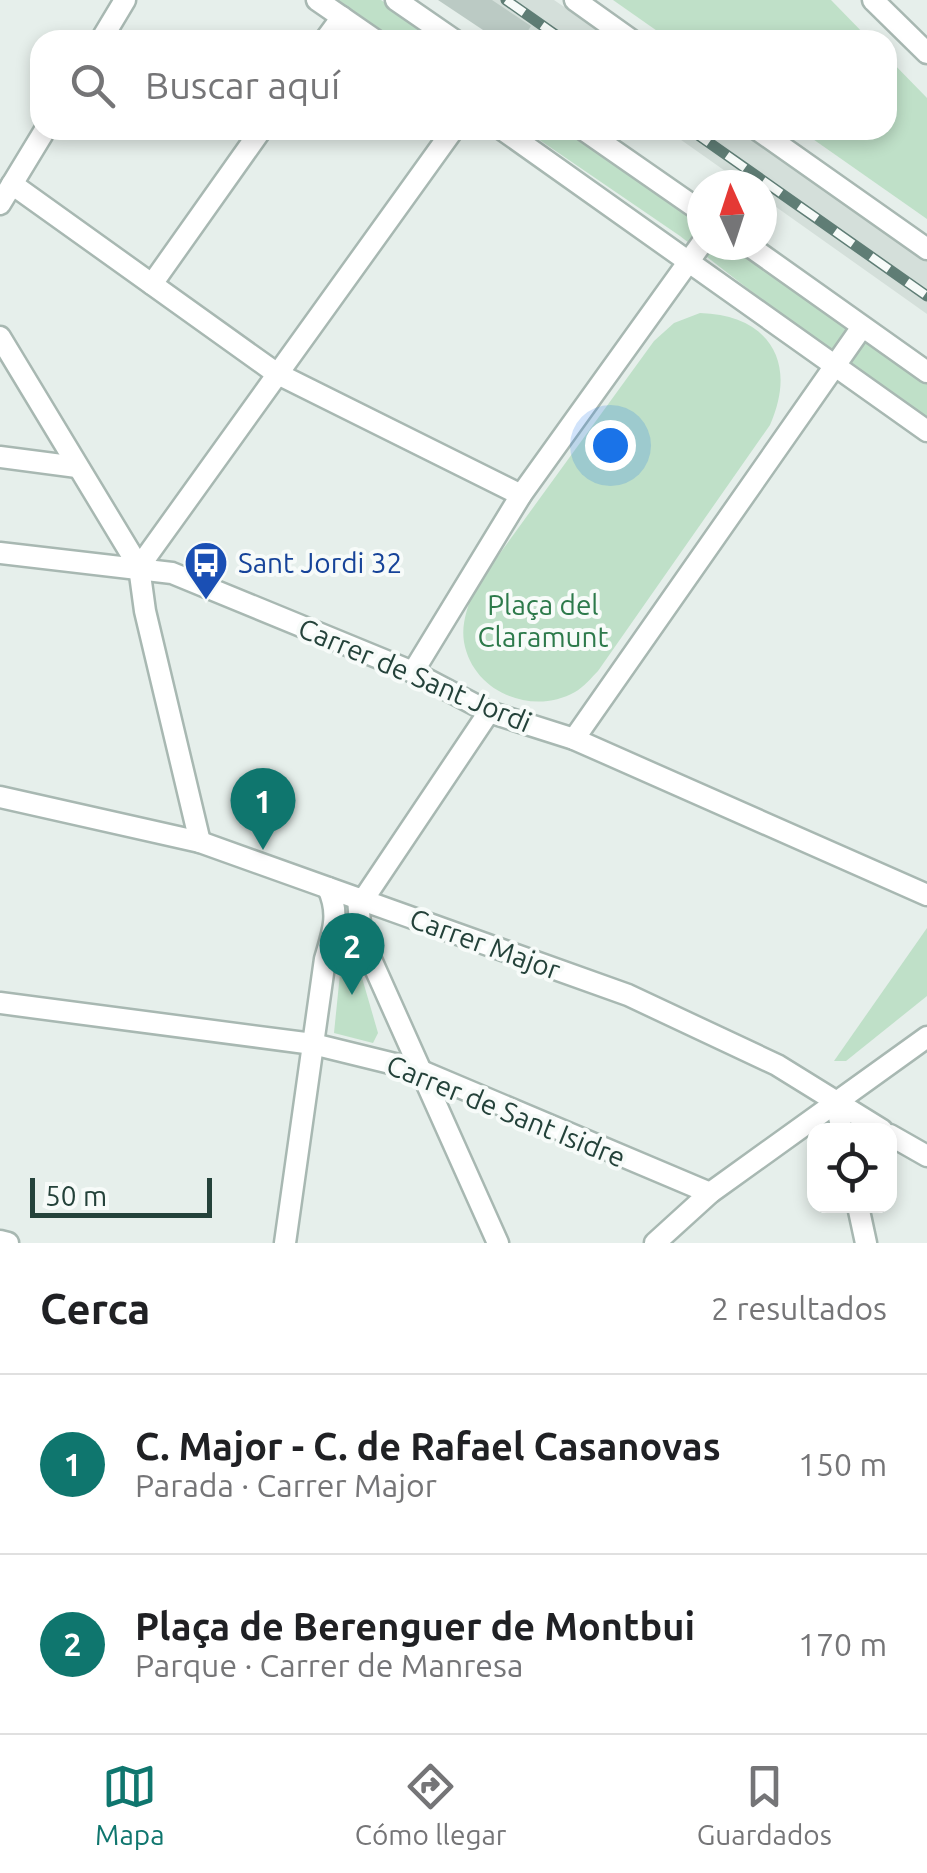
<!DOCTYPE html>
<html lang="es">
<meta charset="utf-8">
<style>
:root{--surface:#fff;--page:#f2f2f2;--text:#202124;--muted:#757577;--line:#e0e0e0;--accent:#0f766e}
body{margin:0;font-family:Ubuntu,sans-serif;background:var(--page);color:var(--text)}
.controls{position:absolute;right:30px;bottom:30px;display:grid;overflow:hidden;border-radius:20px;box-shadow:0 5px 15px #0003}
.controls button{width:90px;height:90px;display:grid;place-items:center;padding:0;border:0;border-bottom:2px solid var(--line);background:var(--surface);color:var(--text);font:50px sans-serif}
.compass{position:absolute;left:687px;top:170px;width:90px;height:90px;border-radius:50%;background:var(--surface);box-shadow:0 5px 15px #0003;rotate:357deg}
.scale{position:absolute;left:30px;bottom:25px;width:182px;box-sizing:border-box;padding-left:10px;border:5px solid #24423a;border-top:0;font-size:28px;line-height:35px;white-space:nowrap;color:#24423a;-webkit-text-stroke:8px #f7fbf9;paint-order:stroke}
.you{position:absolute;left:610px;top:445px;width:35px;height:35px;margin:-25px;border:8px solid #fff;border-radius:50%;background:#1a73e8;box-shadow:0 0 0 15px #1a73e833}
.badge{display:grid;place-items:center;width:65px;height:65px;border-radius:50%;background:var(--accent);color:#fff;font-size:32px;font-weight:700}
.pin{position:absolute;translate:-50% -82px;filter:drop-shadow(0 2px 5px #0008)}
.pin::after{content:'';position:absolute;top:52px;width:35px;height:30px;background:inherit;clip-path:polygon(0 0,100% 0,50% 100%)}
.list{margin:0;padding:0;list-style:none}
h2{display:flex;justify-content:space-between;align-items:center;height:130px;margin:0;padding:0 40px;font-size:42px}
h2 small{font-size:32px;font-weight:400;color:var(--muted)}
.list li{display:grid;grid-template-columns:65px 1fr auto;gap:30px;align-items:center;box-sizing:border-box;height:180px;padding:0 40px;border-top:2px solid var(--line)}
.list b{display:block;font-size:38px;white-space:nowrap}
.list p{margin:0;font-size:32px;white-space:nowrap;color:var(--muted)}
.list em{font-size:32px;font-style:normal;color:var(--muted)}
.icon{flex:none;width:55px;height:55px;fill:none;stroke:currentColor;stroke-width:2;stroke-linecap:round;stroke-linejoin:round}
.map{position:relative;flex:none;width:927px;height:1243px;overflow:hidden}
.search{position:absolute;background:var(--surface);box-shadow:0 5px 15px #0003;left:30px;right:30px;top:30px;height:110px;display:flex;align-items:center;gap:25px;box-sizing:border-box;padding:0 35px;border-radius:30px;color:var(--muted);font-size:38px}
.sheet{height:490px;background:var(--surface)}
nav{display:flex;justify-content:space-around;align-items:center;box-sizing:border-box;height:140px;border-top:2px solid var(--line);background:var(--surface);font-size:28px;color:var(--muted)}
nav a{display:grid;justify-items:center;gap:5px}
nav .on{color:var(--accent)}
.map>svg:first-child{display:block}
</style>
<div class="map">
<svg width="927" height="1243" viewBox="0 0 927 1243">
<rect width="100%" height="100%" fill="#e6efeb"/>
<g fill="#d4dfda">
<path d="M 480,0 L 554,0 L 613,40 L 539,40 Z"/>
<path d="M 667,130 L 745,130 L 927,254 L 927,314 L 762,197 L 762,185 L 745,185 Z"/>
</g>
<g fill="#bfe0c8">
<path d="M 332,0 L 381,0 L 439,40 L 392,40 Z"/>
<path d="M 613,0 L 831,0 L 870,40 L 670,40 Z"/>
<path d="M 887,57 L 927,98 L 927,219 L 800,130 L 887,130 Z"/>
<path d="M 525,130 L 568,130 L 702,224 L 702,245 L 732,245 L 927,381 L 927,418 L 819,344 L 680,236 Z"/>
<path d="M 700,313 C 769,315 798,362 770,425 L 598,671 C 591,678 584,687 575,692 C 533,716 473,693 464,642 C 461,623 468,607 474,589 L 654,341 L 674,323 Z"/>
<path d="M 927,928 L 927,996 L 846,1061 L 834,1061 Z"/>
<path d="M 342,954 L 356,957 L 378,1033 L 373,1043 L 334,1033 Z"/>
</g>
<path fill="#bbcac4" d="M 438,0 L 492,0 L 531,26 L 522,40 L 498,40 Z"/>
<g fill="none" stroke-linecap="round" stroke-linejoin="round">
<defs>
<g id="street">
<path d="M 317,0 L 375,40"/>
<path d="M 396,0 L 454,40"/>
<path d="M 575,0 L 631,40"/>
<path d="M 873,0 L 927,53"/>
<path d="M 101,40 L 125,0"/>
<path d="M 325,40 L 342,17"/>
<path d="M 503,130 L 927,431"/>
<path d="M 584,130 L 702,212"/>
<path d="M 758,130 L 927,249"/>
<path d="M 12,184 L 276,373 L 521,495"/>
<path d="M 0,204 L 45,130"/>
<path d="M 748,245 L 927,372"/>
<path d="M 152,284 L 261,130"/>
<path d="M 0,337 L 139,567 L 145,611 L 200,842"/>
<path d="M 0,457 L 77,467"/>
<path d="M 0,553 L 172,573 L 413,672 L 489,712 L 574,739 L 927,895"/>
<path d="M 139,567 L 453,130"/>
<path d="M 413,672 L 521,495 L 702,243"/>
<path d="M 574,739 L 862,327"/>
<path d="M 0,797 L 200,842 L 628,995 L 777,1065 L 882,1130"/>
<path d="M 358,898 L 361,937 L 498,1243"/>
<path d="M 363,900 L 489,712"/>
<path d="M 0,1003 L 313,1044 L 419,1070 L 710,1193"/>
<path d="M 836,1104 L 842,1130"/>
<path d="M 890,1135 L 927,1156"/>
<path d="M 858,1206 L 866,1243"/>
<path d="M 0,1241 L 8,1243"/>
<path d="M 285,1243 L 325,959 C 333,932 340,914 328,888"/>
<path d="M 655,1243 L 710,1193 L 927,1037"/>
</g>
</defs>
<use href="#street" stroke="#a8b8b2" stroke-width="25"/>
<use href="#street" stroke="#fff" stroke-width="20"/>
<defs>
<g id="rail">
<path d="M 506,0 L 563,40"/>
<path d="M 691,130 L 927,296"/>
</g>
</defs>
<use href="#rail" stroke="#5f7d75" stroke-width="11"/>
<use href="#rail" stroke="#f7fbf9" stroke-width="8" stroke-dasharray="22" stroke-linecap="butt"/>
</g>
<defs>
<symbol id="bus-pin" viewBox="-11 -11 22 30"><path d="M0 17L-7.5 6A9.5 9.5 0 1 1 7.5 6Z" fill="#1a4fb4" stroke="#f7fbf9"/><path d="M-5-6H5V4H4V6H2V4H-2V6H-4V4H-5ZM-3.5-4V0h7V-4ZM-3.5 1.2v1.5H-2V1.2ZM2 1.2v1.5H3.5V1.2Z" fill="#fff"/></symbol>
</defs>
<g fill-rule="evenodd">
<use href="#bus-pin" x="181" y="538" width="50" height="68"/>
</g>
<g text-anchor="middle" stroke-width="8" stroke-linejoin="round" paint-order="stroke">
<g font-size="28" fill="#164399" stroke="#f7fbf9" text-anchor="start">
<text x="238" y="573">Sant Jordi 32</text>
</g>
<g font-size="28" fill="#2d7a4b" stroke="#f7fbf9">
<text x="543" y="615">Plaça del<tspan x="543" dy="32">Claramunt</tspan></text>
</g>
<g font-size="28" fill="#24423a" stroke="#f7fbf9">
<text transform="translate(415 675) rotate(23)" y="10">Carrer de Sant Jordi</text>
<text transform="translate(485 944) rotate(20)" y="10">Carrer Major</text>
<text transform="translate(506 1111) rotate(22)" y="10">Carrer de Sant Isidre</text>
</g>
</g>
</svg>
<div class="controls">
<button><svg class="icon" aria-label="locate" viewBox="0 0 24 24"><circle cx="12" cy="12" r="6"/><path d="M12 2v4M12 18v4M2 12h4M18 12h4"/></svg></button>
</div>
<svg class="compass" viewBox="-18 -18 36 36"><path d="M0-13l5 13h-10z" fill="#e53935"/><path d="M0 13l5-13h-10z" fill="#757577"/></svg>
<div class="scale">50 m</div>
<div class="you"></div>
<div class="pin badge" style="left:263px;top:850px">1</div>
<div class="pin badge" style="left:352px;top:995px">2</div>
<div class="search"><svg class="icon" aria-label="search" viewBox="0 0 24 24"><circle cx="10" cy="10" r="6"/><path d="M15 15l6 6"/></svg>Buscar aquí</div>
</div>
<section class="sheet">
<h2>Cerca<small>2 resultados</small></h2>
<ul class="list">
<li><span class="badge">1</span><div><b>C. Major - C. de Rafael Casanovas</b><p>Parada · Carrer Major</p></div><em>150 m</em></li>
<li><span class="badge">2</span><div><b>Plaça de Berenguer de Montbui</b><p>Parque · Carrer de Manresa</p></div><em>170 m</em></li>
</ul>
</section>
<nav>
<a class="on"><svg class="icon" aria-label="map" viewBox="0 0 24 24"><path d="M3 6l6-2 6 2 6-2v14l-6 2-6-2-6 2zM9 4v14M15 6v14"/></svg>Mapa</a>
<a><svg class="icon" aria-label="directions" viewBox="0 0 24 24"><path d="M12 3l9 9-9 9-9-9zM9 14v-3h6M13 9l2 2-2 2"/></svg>Cómo llegar</a>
<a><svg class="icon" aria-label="saved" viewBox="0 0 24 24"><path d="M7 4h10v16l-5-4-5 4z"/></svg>Guardados</a>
</nav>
